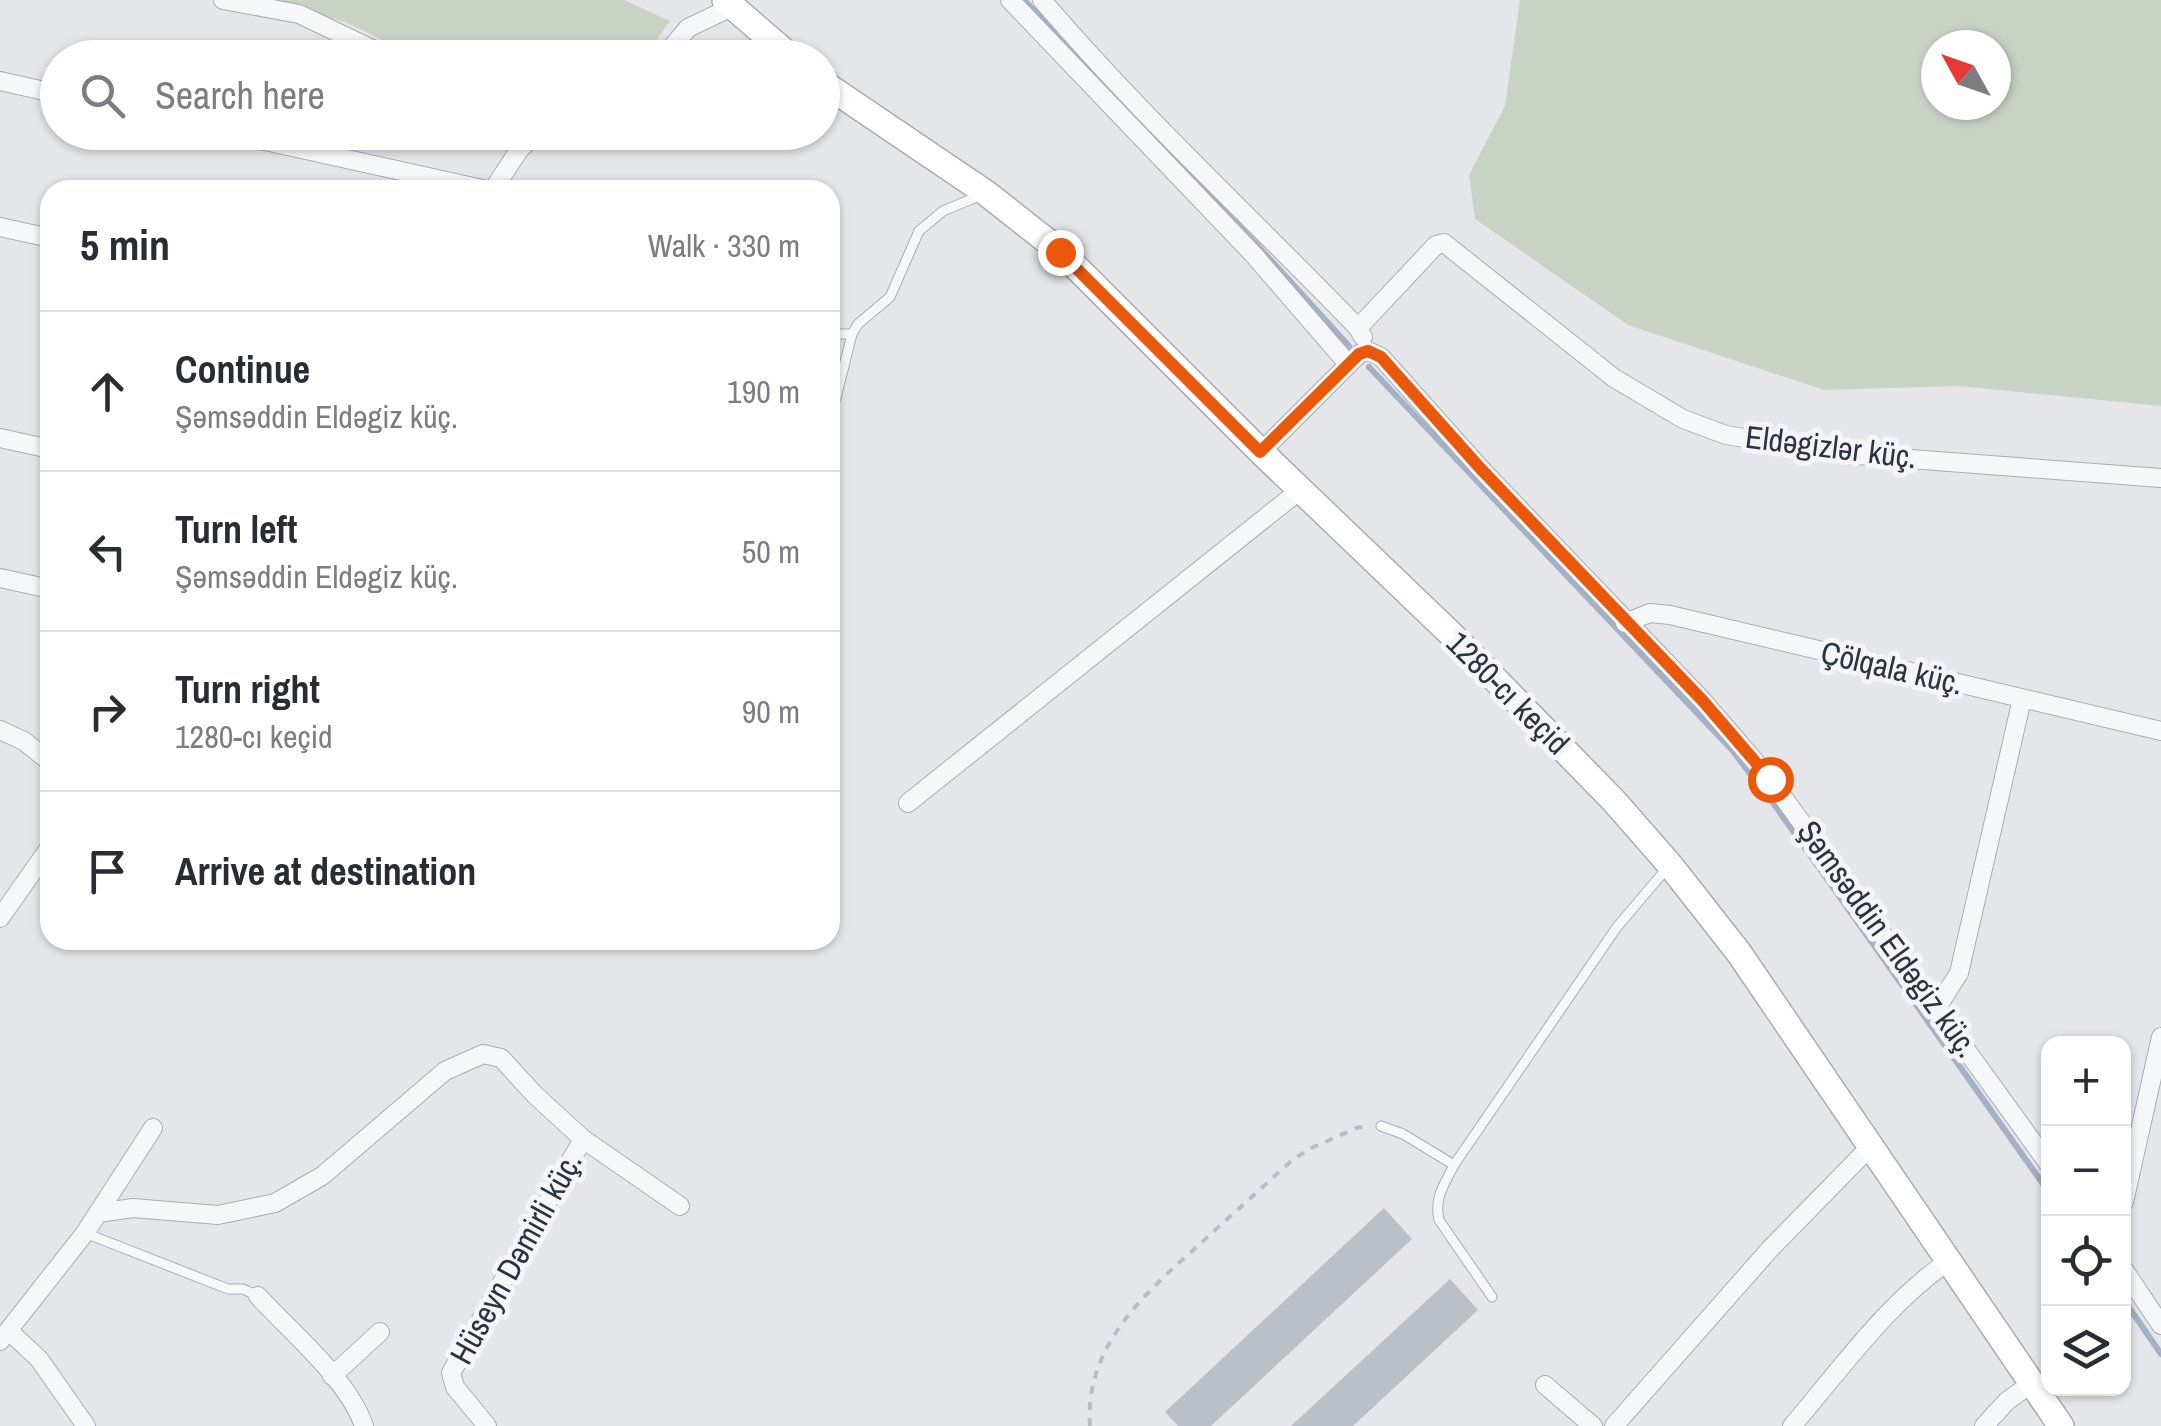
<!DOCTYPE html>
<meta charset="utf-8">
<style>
:root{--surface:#fff;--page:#f2f2f3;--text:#2b2b33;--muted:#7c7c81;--line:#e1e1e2}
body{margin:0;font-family:"Archivo Narrow",sans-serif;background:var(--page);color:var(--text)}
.controls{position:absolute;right:30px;bottom:30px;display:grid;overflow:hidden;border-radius:20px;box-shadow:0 2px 8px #0004}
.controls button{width:90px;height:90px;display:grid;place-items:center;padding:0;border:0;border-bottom:2px solid var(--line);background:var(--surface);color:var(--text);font:50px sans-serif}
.compass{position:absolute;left:1921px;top:30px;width:90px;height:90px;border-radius:50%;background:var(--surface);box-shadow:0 2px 8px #0004;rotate:310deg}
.stop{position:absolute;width:30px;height:30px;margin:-22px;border:8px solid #ea580c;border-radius:50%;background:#fff}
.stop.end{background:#ea580c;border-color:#fff;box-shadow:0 2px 10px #0008}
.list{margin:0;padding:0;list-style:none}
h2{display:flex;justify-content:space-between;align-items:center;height:130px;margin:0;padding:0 40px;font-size:42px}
h2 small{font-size:32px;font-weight:400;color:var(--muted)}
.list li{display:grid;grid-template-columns:65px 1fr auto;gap:30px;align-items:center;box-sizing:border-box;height:160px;padding:0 40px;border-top:2px solid var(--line)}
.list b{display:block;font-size:38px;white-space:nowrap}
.list p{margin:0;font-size:32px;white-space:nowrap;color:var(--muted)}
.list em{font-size:32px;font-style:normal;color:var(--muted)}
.icon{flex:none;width:55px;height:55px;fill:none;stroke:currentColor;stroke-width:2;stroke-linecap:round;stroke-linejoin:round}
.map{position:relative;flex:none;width:2161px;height:1426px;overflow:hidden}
.search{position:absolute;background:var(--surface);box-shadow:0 2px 8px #0004;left:40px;top:40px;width:800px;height:110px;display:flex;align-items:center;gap:25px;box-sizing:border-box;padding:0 35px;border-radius:55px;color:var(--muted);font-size:38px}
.panel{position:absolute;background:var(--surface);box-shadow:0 2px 8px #0004;left:40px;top:180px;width:800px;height:770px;border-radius:30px}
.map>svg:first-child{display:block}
</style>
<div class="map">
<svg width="2161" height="1426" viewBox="0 0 2161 1426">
<rect width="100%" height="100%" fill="#e4e6ea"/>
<g fill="#c8d3c6" fill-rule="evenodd">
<path d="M 264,0 L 624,0 L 670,21 L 644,57 L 418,57 L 345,22 Z"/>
<path d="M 1520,0 L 2161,0 L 2161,406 L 1959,386 L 1824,390 L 1628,325 L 1475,219 L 1469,175 L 1505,106 ZM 1936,45 L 1996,45 L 1996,105 L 1936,105 Z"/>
</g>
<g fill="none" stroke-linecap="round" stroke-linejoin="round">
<g stroke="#a2b1c6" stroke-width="6">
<path d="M 1024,0 L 1257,245 L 1349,346"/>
<path d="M 1369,367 L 1732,750 L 1776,807 L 2048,1191"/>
<path d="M 2124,1300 L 2161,1354"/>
</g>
</g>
<g fill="#bbbfc7">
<path d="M 1384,1208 L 1412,1239 L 1211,1426 L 1178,1426 L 1165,1412 Z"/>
<path d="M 1450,1279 L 1478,1310 L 1353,1426 L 1291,1426 Z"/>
</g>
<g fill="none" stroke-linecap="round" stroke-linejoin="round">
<defs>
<g id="lane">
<path d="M 830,334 L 852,334"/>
<path d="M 830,410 L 836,398 L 852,334 L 858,324 L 890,297 L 919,231 L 943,211 L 979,196"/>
<path d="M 1381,1126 L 1403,1134 L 1454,1165"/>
<path d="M 85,1233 L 228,1289 L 243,1289 L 258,1296"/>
<path d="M 1492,1297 L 1439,1220 C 1434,1198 1444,1185 1454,1165 L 1617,927 L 1668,867"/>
</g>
<g id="street">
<path d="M 223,0 L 299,14 L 391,58"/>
<path d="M 1010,0 L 1253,254 L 1348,364"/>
<path d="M 1042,0 C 1140,115 1253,219 1358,328 L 1363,337"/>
<path d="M 663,58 L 688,28 L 732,7"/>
<path d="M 0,81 L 58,94"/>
<path d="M 225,132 L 487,190"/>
<path d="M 493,190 L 519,150 L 538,132"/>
<path d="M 0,227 L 50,238"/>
<path d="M 1358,328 L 1436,245 L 1444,243 L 1614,378 L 1683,419 L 1726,435 L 1844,454 L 2161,478"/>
<path d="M 0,438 L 50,449"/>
<path d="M 1261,452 L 1359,354 L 1368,351 L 1381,357 L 1480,468 L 1703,701 L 1770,779 L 2048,1163"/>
<path d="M 0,578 L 50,589"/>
<path d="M 1625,623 L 1650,613 L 1670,615 L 2161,731"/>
<path d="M 0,730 L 24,741 L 50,762"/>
<path d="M 908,803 L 1300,490"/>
<path d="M 0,918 L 50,847"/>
<path d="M 1938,1006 L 1959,973 L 2022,699"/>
<path d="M 2124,1202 L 2161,1037"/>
<path d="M 98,1213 L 133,1208 L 218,1215 L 275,1203 L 322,1176 L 445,1071 L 483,1054 L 501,1058 L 535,1095 L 583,1139 L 680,1206"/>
<path d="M 2124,1270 L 2161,1325"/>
<path d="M 258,1296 C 292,1333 348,1379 364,1426"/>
<path d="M 9,1331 L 39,1359 L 86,1426"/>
<path d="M 0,1341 L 85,1233 L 153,1128"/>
<path d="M 332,1376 L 380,1332"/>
<path d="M 1545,1385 L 1593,1426"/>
<path d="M 487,1426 L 455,1387 L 451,1373 L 583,1139"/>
<path d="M 1614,1426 L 1770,1249 L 1871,1146"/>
<path d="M 1792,1426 C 1841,1369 1888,1302 1950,1260"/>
<path d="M 1984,1426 L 2007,1401 L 2032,1383"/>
</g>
<g id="secondary">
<path d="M 725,0 L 792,58"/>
<path d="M 822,82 L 986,193 L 1061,252 L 1261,452 L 1452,635 L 1614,801 L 1670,865 L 1739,953 L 2061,1426"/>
</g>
</defs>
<use href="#lane" stroke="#a9acb4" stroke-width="11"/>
<use href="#street" stroke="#a9acb4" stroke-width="20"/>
<use href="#secondary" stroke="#a9acb4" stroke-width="28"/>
<path stroke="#babcc2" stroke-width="4" stroke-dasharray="8 8" stroke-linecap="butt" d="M 1090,1426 C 1084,1346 1146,1292 1200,1244 C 1230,1216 1261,1189 1291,1161 L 1309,1149 L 1359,1127 L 1368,1127"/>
<use href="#lane" stroke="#f6f7f9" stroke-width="9"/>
<use href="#street" stroke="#f6f7f9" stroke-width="18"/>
<use href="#secondary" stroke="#fff" stroke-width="25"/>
</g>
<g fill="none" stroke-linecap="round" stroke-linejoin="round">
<path stroke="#ea580c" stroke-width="12" d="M 1060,252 L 1260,452 L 1359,354 L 1368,351 L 1381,357 L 1480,468 L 1703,701 L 1770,779"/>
</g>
<g text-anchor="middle" stroke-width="10" stroke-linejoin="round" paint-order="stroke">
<g font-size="32" fill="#2d3241" stroke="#f3f5f8">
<text transform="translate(1831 447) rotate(7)" y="11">Eldəgizlər küç.</text>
<text transform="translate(1892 668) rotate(13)" y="11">Çölqala küç.</text>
<text transform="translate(1508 693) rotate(45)" y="11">1280-cı keçid</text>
<text transform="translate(1888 939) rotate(54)" y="11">Şəmsəddin Eldəgiz küç.</text>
<text transform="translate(516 1258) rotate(-61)" y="11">Hüseyn Dəmirli küç.</text>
</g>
</g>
</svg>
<div class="controls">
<button>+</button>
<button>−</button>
<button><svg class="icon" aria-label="locate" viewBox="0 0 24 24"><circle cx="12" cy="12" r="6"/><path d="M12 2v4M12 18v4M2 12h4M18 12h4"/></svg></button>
<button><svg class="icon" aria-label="layers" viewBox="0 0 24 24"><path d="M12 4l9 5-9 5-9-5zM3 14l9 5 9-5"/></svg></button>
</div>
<svg class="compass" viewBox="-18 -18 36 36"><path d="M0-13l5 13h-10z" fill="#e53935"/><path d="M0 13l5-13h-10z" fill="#7c7c81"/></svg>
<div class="stop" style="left:1770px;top:779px"></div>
<div class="stop end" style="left:1060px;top:252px"></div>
<div class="search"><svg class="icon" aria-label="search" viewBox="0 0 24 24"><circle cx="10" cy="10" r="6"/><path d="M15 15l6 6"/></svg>Search here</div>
<section class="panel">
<h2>5 min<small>Walk · 330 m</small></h2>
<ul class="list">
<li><svg class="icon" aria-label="ahead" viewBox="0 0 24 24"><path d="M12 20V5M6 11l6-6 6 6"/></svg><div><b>Continue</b><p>Şəmsəddin Eldəgiz küç.</p></div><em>190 m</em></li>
<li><svg class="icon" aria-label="left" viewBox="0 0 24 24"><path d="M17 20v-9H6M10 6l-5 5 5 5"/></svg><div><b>Turn left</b><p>Şəmsəddin Eldəgiz küç.</p></div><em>50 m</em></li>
<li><svg class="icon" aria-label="right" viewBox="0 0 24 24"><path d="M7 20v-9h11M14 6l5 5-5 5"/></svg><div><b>Turn right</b><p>1280-cı keçid</p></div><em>90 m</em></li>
<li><svg class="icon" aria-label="arrive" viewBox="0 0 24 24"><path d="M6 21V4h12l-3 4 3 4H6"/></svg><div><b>Arrive at destination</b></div></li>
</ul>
</section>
</div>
